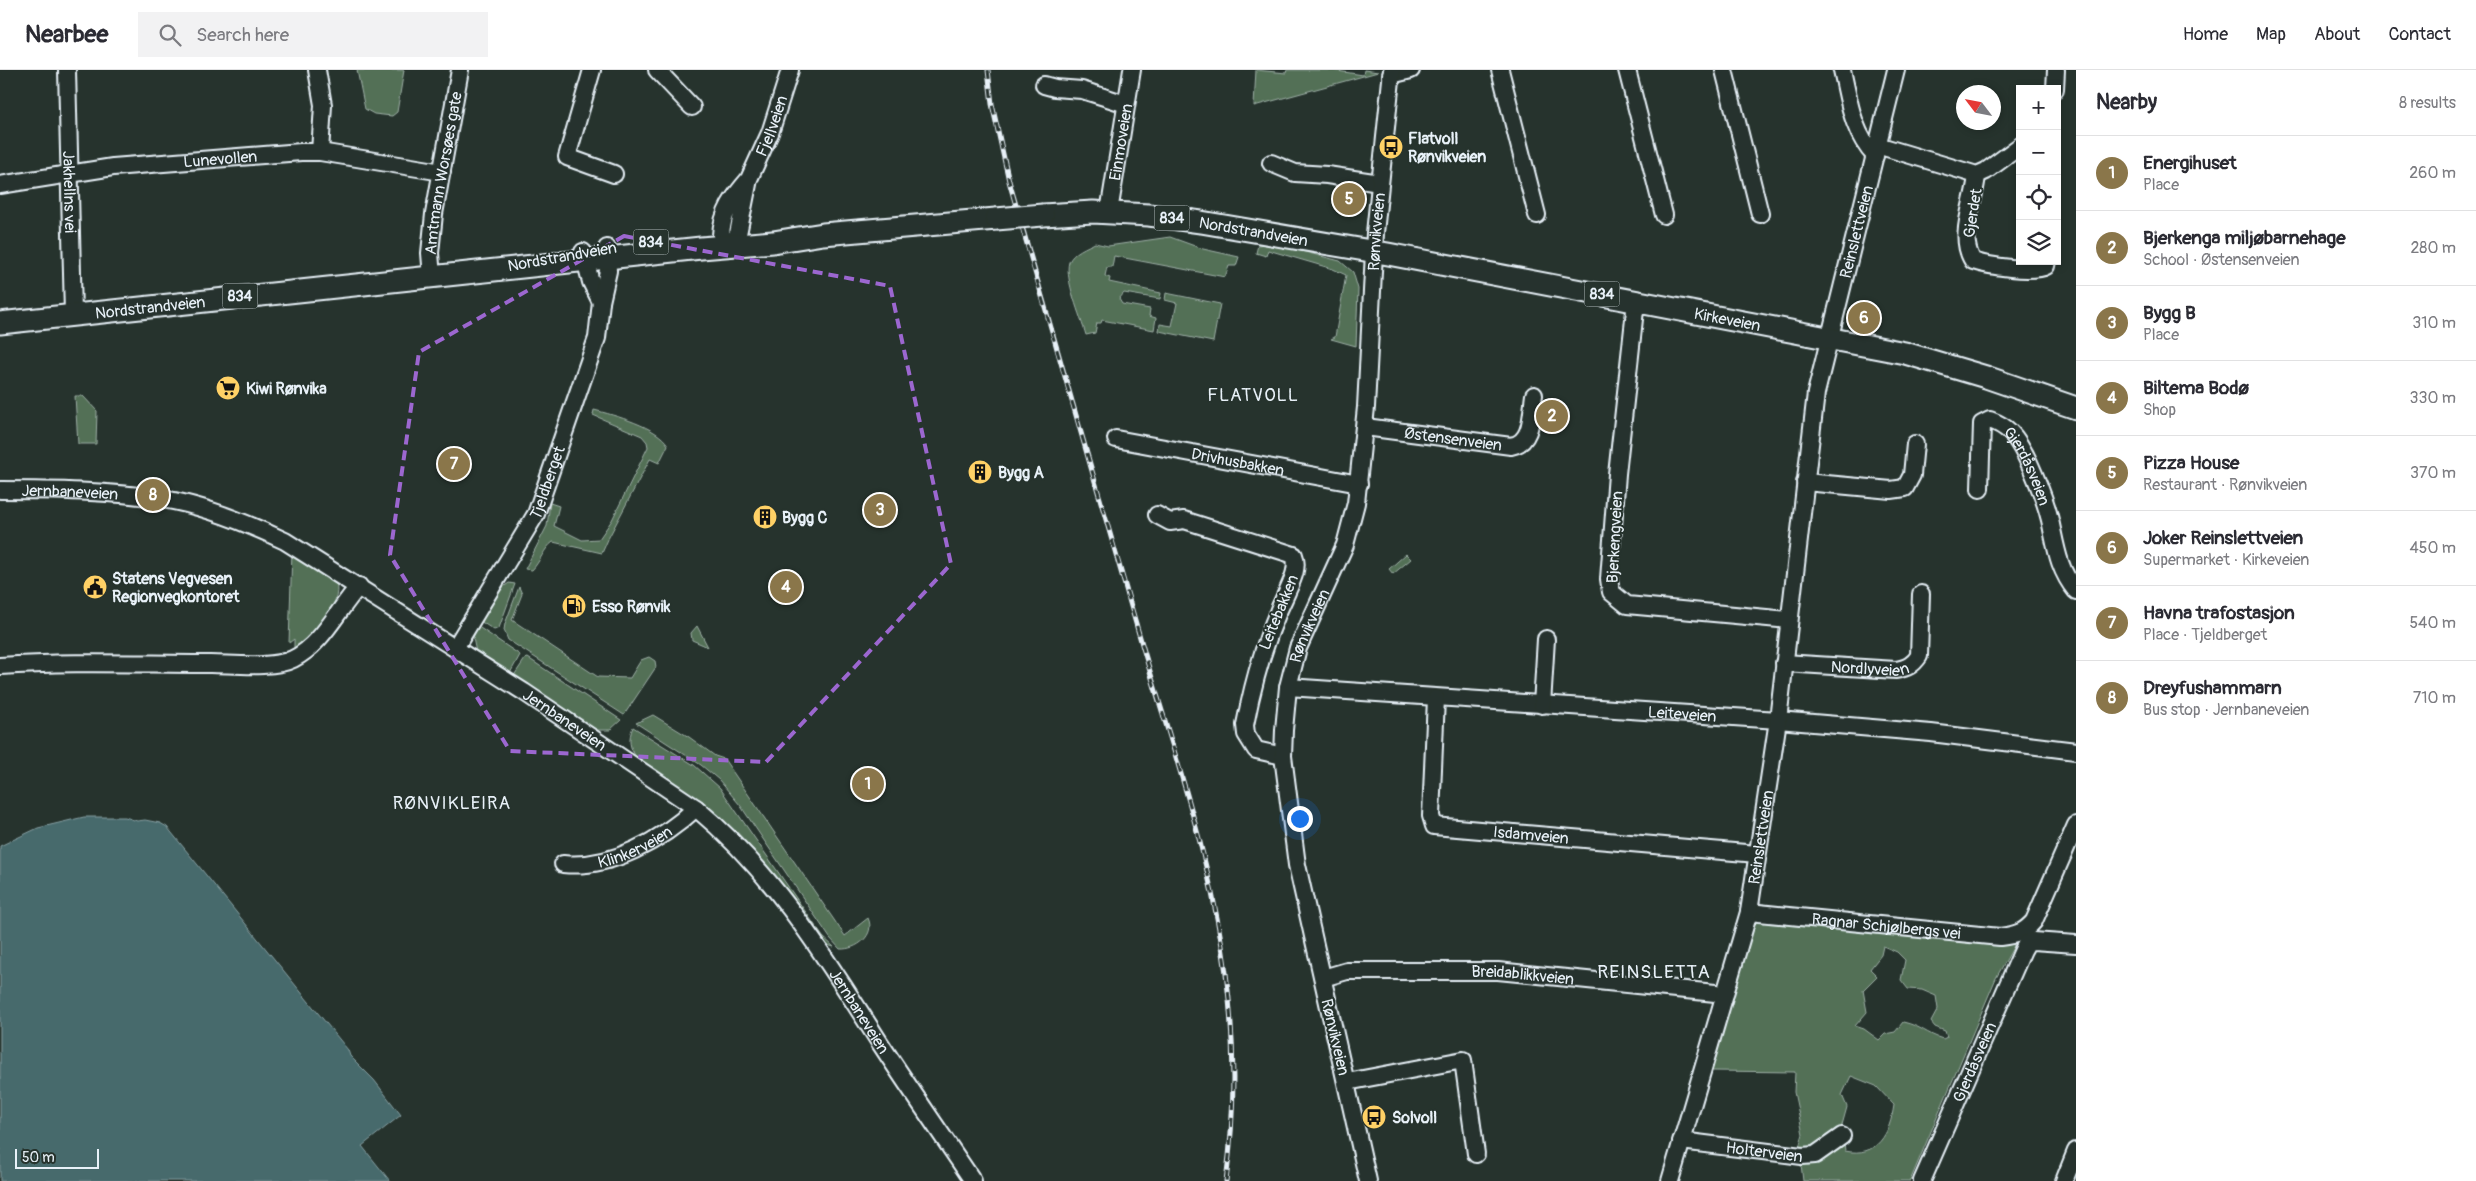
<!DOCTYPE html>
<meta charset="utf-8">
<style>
:root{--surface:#fff;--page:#f2f2f3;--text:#2b2b33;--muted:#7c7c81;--line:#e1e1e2;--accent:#8a764a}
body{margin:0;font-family:Pangolin,sans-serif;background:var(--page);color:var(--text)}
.controls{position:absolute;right:15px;top:15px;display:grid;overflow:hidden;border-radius:0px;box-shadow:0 2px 8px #0003}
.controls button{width:45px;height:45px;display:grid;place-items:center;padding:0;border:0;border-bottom:1px solid var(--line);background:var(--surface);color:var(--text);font:25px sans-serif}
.compass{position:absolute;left:1956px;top:15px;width:45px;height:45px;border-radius:50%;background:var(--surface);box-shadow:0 2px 8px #0003;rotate:302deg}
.scale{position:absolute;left:15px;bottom:12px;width:84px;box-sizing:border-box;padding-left:5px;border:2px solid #e8f1f8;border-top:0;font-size:14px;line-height:18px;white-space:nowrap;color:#e8f1f8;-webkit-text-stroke:4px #26332d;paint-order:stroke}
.you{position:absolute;left:1299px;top:748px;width:18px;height:18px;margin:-12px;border:4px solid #fff;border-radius:50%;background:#1a73e8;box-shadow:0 0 0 8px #1a73e833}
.badge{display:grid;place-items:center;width:32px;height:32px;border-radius:50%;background:var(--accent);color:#fff;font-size:16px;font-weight:700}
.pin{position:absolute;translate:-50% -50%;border:2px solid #fff;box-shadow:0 1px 5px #0006}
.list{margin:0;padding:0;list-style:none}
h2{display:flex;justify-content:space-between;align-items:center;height:65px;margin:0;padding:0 20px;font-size:21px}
h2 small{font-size:16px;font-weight:400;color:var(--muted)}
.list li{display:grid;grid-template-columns:32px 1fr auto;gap:15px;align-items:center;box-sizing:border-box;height:75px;padding:0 20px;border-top:1px solid var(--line)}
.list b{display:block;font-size:19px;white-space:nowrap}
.list p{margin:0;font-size:16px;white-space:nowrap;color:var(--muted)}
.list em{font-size:16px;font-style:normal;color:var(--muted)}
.icon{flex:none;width:28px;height:28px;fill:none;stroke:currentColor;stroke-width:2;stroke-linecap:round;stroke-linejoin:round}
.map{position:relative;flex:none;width:2076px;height:1111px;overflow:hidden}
header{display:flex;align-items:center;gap:30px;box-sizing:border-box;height:70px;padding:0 25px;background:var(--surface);border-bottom:1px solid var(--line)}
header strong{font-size:24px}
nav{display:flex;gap:28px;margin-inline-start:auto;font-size:18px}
.search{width:350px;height:45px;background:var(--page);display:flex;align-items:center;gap:12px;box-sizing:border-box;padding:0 18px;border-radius:0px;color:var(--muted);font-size:19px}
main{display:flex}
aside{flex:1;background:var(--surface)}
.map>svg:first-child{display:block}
</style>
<header>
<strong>Nearbee</strong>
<div class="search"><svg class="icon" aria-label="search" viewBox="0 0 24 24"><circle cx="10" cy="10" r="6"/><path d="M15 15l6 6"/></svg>Search here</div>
<nav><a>Home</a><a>Map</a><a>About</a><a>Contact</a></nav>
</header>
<main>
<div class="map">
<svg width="2076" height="1111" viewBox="0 0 2076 1111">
<rect width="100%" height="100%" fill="#26332d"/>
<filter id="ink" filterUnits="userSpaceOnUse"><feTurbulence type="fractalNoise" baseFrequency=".02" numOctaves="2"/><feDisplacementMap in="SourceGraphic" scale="10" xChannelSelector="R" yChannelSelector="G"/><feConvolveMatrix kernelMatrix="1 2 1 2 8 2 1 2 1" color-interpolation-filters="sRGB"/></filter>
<g filter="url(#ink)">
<g fill="#536f56" stroke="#9eb0a7" fill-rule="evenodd">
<path d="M 357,0 L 404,0 L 397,42 L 392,46 L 374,44 L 365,39 Z"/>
<path d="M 1256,0 L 1286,3 L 1287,0 L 1331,0 L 1363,5 L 1364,0 L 1378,2 L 1254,36 Z"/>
<path d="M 1170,167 L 1203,179 L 1239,187 L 1236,196 L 1229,196 L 1225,207 L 1114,186 L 1112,197 L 1107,197 L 1105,206 L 1110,208 L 1109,212 L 1161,223 L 1160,229 L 1124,223 L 1119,229 L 1122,234 L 1150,239 L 1149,246 L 1156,248 L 1154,260 L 1102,250 L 1101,253 L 1097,253 L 1095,263 L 1086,265 C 1081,248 1064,208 1069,192 C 1073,182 1087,177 1095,173 L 1108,176 Z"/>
<path d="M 1270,173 L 1340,191 L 1353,202 L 1358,219 L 1356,276 L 1331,269 L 1335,267 L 1346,205 L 1333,199 L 1268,180 L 1266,186 L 1256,183 L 1258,175 Z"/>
<path d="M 1166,223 L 1220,234 L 1213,272 L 1159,261 L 1160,254 L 1172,256 L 1177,233 L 1165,230 Z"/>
<path d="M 75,326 L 83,326 L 97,341 L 96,374 L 78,374 Z"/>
<path d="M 594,340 C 614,345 658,357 668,375 L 659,393 L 650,389 L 609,467 L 602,483 L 553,472 C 544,478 540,492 532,500 L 525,499 L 547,456 L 550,433 L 559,436 L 554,456 L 582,470 L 599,469 L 612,450 L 648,377 L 647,372 L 642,366 L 593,345 Z"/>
<path d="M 292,481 L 336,512 C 343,537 311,566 294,581 L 294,569 L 289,573 Z"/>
<path d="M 1406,484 L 1411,489 L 1393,504 L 1389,499 Z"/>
<path d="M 509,513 L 515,514 L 499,558 L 494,560 L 480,551 L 499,520 Z"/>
<path d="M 519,517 L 522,524 L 512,550 L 598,607 L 630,608 L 641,590 L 649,587 L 655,591 L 656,597 L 624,645 L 508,570 L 504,560 L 505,554 Z"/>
<path d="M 477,556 L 520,585 L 509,605 L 476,582 L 473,568 Z"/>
<path d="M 697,556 L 708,577 L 692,570 L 691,563 Z"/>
<path d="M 528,588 L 621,650 L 610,660 L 593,660 L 513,607 L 525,589 Z"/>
<path d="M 653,645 L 689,667 L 715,686 L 724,689 L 845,866 L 868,848 C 876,865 857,880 840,879 L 830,868 L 740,735 L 719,710 L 701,695 L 636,653 Z"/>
<path d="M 633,657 L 694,695 L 720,718 L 823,867 L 834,877 L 827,875 L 821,869 C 789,825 757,780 715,744 C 691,724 663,706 637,688 C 629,678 628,669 633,657 Z"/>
<path d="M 1752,846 L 2012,871 L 2014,876 L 1996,908 L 1910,1111 L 1803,1111 L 1799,1077 L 1803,1064 L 1794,1022 L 1795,1002 L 1713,1001 L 1710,999 ZM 1883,876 L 1897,882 L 1905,890 L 1901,910 L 1908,919 L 1922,920 L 1936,926 L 1938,939 L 1931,952 L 1935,957 L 1945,961 L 1947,967 L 1943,969 C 1926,964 1921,956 1903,952 L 1895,962 L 1885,964 L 1879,970 L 1864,959 L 1855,956 L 1867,942 L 1863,920 L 1877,906 L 1870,899 L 1881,885 ZM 1851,1006 L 1876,1016 L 1894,1035 C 1890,1063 1878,1088 1845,1081 L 1842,1055 L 1847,1037 L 1842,1025 Z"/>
</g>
<path fill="#476a6c" stroke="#87a0a4" d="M 84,747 L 125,747 L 137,751 L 145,750 L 160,753 L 167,757 L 348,980 L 350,986 L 374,1010 L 401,1045 L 362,1076 L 390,1111 L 0,1111 L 0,776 L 38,758 Z"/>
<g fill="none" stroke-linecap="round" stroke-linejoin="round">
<defs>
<g id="minor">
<path id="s1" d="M 67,0 L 73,244"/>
<path d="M 317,0 L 323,35 L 320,82"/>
<path d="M 592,0 L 567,87 L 614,104"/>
<path d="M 657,0 L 692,37"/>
<path d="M 1500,0 L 1537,145"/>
<path d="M 1627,0 L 1664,145"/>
<path d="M 1724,0 L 1760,144"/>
<path d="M 1842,0 C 1849,30 1852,62 1875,86"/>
<path d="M 1391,5 L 1411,0"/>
<path d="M 1044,15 L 1055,18 L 1082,20 L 1126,34"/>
<path d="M 2055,19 L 2056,0"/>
<path d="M 1877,75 L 1977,105 L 1986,101 L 2020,76"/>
<path d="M 1271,93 L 1295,103 L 1327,105 L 1380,113"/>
<path d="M 1977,105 C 1975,132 1957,166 1973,191 C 1988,196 2034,203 2046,196 L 2047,191"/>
<path id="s2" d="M 749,109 C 734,126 722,142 721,165 L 730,175 L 738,164 L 749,109 L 770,63 L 790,0"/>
<path id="s3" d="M 0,115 L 113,97 L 301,82 L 320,82 L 442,102"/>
<path id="s4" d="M 1109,142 L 1132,0"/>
<path d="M 583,182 L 591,212 L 601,232"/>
<path id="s5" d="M 432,207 L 430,183 L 434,144 L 460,0"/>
<path d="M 1636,231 L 1617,404 L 1609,509 L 1611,522 L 1627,535 L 1788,550"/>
<path id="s6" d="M 1365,357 L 1511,376 C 1533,373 1531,344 1534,325"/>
<path id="s7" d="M 1116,369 L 1359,414"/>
<path d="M 1805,412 L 1891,420 L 1905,418 L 1912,405 L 1915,374"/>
<path id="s8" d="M 1980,419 L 1982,354 L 1990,350 C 1998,353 2004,356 2010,362 C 2025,376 2045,429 2050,450 C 2056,477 2058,499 2076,521"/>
<path id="s9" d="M 0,420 C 54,420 109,421 163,429 C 206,436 247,453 285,471 L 524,622 L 696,738 C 775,804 825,887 880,973 C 910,1019 942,1065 973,1111"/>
<path d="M 1157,445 L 1170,452 L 1184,450 L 1294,485 C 1299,497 1292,511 1287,522 C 1266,565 1254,608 1245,655 L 1246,664 L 1256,680 L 1283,686"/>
<path id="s10" d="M 455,578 L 536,444 L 597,268 L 601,232 L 608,201 L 607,178"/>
<path id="s11" d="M 1784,593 L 1896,600 C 1907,598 1913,595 1919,586 L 1921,524"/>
<path d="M 0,596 C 70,591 140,594 210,594 C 232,594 273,599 293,589 C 322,575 338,539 359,516"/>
<path id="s12" d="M 1288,617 L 1778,650 L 1931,663 L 2076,681"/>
<path id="s13" d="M 1436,628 L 1431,746 L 1434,756 L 1757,784"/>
<path d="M 1542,635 L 1546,569"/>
<path id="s14" d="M 563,794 C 611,799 662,770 696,738"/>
<path id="s15" d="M 1749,842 L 2000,867 C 2015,865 2024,863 2034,851 L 2076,755"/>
<path id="s16" d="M 1323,908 L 1347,901 L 1498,901 L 1725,924"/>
<path d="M 1347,1012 L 1463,990 L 1476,1084"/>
<path id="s17" d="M 1681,1071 L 1802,1086 L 1815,1085 L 1842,1066"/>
<path id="s18" d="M 1368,1111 L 1297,795 L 1283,686 L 1284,660 L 1288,617 L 1298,578 L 1345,475 L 1356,433 L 1366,337 L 1375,163 L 1392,0"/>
<path id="s19" d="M 1670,1111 L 1749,842 L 1778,650 L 1816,323 L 1896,0"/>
<path id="s20" d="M 1922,1111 L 2023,880 L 2027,873 L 2033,871 L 2076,874"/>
<path d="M 2064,1111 L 2076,1081"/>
</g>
<g id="major">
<path id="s21" d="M 1043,145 L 1093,142 L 1149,145 L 1201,152 L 1388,184 L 1905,283 L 1986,307 L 2076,338"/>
<path id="s22" d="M 0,253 L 701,178 L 773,172 L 823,164 L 996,149"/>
</g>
</defs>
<use href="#minor" stroke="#e8f1f8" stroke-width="20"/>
<use href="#major" stroke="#e8f1f8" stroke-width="25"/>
<use href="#minor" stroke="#26332d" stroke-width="16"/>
<use href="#major" stroke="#26332d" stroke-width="21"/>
<defs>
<path id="rail" d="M 988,0 L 992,34 L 1009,111 C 1051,262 1096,413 1139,564 C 1166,658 1199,752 1217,848 C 1234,935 1238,1024 1226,1111"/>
</defs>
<use href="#rail" stroke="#e8f1f8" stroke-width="5"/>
<use href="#rail" stroke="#26332d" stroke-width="3" stroke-dasharray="9" stroke-linecap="butt"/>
<defs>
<path id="major-bridge" d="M 996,149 L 1043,145"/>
</defs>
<use href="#major-bridge" stroke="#e8f1f8" stroke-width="25" stroke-linecap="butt"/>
<use href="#major-bridge" stroke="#26332d" stroke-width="21"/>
</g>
</g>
<path fill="none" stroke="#9c67d0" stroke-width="4" stroke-dasharray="10 6" stroke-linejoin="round" d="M 624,166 L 890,216 L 951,494 L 766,692 L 510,681 L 390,485 L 419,282 Z"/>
<defs>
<symbol id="bus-disc" viewBox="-11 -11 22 22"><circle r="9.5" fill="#ffd166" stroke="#26332d"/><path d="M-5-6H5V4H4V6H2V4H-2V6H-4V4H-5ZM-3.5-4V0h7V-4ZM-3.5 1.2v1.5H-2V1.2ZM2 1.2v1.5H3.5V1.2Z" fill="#111"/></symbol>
<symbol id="supermarket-disc" viewBox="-11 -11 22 22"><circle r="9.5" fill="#ffd166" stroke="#26332d"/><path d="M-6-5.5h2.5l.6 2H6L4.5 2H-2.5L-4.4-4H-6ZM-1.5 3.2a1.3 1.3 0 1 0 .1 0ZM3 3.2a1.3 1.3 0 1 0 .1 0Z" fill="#111"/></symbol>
<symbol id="building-disc" viewBox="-11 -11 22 22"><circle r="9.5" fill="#ffd166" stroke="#26332d"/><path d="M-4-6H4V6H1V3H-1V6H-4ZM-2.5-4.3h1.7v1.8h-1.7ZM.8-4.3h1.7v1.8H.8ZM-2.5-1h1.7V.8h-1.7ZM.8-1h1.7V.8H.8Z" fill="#111"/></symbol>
<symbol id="civic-disc" viewBox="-11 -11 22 22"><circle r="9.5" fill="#ffd166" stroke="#26332d"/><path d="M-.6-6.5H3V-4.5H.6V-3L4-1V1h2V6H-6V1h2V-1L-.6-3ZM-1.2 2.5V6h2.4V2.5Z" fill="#111"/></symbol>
<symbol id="fuel-disc" viewBox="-11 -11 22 22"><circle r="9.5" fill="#ffd166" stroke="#26332d"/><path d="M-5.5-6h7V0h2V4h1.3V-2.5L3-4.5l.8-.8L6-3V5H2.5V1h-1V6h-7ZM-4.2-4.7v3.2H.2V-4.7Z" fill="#111"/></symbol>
</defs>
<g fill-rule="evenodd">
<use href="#bus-disc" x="1377" y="63" width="28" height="28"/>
<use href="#supermarket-disc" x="214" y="304" width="28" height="28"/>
<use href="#building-disc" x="966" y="388" width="28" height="28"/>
<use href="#building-disc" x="751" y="433" width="28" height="28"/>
<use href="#civic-disc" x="81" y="503" width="28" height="28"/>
<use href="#fuel-disc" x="560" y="522" width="28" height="28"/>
<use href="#bus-disc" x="1360" y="1033" width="28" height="28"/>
</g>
<g text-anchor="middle" stroke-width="4" stroke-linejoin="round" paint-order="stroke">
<g fill="#26332d" stroke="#aeb8bb" stroke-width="1">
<rect x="1154.5" y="135.5" width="35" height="25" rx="4"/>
<rect x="633.5" y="159.5" width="35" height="25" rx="4"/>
<rect x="1584.5" y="211.5" width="35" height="25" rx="4"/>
<rect x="222.5" y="213.5" width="35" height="25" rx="4"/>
</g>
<g font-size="15" font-weight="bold" fill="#e8f1f8">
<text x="1172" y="153">834</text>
<text x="651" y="177">834</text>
<text x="1602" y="229">834</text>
<text x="240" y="231">834</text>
</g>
<g font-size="16" fill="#e8f1f8" stroke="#26332d">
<text dy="6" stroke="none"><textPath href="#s2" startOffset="205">Fjellveien</textPath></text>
<text dy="6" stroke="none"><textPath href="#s4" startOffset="71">Einmoveien</textPath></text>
<text dy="6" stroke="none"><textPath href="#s3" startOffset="222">Lunevollen</textPath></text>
<text dy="6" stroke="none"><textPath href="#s5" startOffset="105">Amtmann Worsøes gate</textPath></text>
<text dy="6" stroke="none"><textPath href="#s1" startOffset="122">Jakhellns vei</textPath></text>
<text transform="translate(1972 143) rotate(-81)" y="6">Gjerdet</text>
<text dy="6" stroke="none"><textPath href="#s21" startOffset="212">Nordstrandveien</textPath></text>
<text dy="6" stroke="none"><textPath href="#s18" startOffset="972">Rønvikveien</textPath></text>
<text dy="6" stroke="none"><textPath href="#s19" startOffset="970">Reinslettveien</textPath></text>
<text transform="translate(562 186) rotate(-10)" y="6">Nordstrandveien</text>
<text dy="6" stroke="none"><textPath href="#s22" startOffset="151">Nordstrandveien</textPath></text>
<text dy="6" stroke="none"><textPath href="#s21" startOffset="694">Kirkeveien</textPath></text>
<text dy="6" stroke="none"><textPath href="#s6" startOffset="89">Østensenveien</textPath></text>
<text dy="6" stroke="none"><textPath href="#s7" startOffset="124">Drivhusbakken</textPath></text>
<text dy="6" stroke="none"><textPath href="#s8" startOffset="136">Gjerdåsveien</textPath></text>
<text dy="6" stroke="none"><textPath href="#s10" startOffset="190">Tjeldberget</textPath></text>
<text dy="6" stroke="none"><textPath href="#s9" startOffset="70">Jernbaneveien</textPath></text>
<text transform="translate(1614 467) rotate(-87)" y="6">Bjerkengveien</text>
<text transform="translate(1278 542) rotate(-68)" y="6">Leitebakken</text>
<text dy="6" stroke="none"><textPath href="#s18" startOffset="568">Rønvikveien</textPath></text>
<text dy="6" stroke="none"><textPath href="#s11" startOffset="86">Nordlyveien</textPath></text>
<text dy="6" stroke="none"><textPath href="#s12" startOffset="395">Leiteveien</textPath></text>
<text dy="6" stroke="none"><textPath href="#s9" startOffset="625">Jernbaneveien</textPath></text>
<text dy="6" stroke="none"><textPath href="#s13" startOffset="226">Isdamveien</textPath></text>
<text dy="6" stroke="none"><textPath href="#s19" startOffset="356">Reinslettveien</textPath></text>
<text dy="6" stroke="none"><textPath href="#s14" startOffset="75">Klinkerveien</textPath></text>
<text dy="6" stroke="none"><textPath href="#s15" startOffset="138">Ragnar Schjølbergs vei</textPath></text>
<text dy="6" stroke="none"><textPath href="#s16" startOffset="201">Breidablikkveien</textPath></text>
<text dy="6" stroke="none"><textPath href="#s9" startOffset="1045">Jernbaneveien</textPath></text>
<text transform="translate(1336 967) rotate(77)" y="6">Rønvikveien</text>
<text dy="6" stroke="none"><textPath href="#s20" startOffset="130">Gjerdåsveien</textPath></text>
<text dy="6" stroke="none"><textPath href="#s17" startOffset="84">Holterveien</textPath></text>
</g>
<g font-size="16" font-weight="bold" fill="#e8f1f8" stroke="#26332d" text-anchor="start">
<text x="1408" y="74">Flatvoll<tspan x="1408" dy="18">Rønvikveien</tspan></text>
<text x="246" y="324">Kiwi Rønvika</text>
<text x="998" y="408">Bygg A</text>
<text x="782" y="453">Bygg C</text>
<text x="112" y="514">Statens Vegvesen<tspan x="112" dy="18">Regionvegkontoret</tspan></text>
<text x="592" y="542">Esso Rønvik</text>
<text x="1392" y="1053">Solvoll</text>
</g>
<g font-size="18" letter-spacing="1" fill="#e8f1f8" stroke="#26332d">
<text x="1253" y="331">FLATVOLL</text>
<text x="452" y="739">RØNVIKLEIRA</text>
</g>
<g font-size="19" letter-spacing="1" fill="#e8f1f8" stroke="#26332d">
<text x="1654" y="908">REINSLETTA</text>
</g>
</g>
</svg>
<div class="controls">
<button>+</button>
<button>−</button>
<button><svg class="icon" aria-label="locate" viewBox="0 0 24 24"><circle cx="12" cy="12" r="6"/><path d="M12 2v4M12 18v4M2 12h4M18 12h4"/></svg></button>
<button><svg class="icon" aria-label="layers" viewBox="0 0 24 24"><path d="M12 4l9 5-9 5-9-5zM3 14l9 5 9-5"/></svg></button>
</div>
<svg class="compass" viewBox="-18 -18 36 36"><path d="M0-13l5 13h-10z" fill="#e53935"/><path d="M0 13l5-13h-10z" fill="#7c7c81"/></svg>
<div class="scale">50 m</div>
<div class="you"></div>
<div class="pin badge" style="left:868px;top:714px">1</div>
<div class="pin badge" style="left:1552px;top:346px">2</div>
<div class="pin badge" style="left:880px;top:440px">3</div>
<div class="pin badge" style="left:786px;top:517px">4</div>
<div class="pin badge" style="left:1349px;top:129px">5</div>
<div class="pin badge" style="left:1864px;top:248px">6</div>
<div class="pin badge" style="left:454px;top:394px">7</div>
<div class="pin badge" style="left:153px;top:425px">8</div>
</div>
<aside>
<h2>Nearby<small>8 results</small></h2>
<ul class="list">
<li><span class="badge">1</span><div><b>Energihuset</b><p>Place</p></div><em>260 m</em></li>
<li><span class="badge">2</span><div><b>Bjerkenga miljøbarnehage</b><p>School · Østensenveien</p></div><em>280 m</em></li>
<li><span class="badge">3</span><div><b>Bygg B</b><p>Place</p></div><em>310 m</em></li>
<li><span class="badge">4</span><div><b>Biltema Bodø</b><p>Shop</p></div><em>330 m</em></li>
<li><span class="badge">5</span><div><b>Pizza House</b><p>Restaurant · Rønvikveien</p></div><em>370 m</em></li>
<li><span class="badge">6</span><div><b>Joker Reinslettveien</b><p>Supermarket · Kirkeveien</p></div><em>450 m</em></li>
<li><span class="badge">7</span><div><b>Havna trafostasjon</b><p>Place · Tjeldberget</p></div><em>540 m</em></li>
<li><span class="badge">8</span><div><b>Dreyfushammarn</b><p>Bus stop · Jernbaneveien</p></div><em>710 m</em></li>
</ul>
</aside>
</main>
